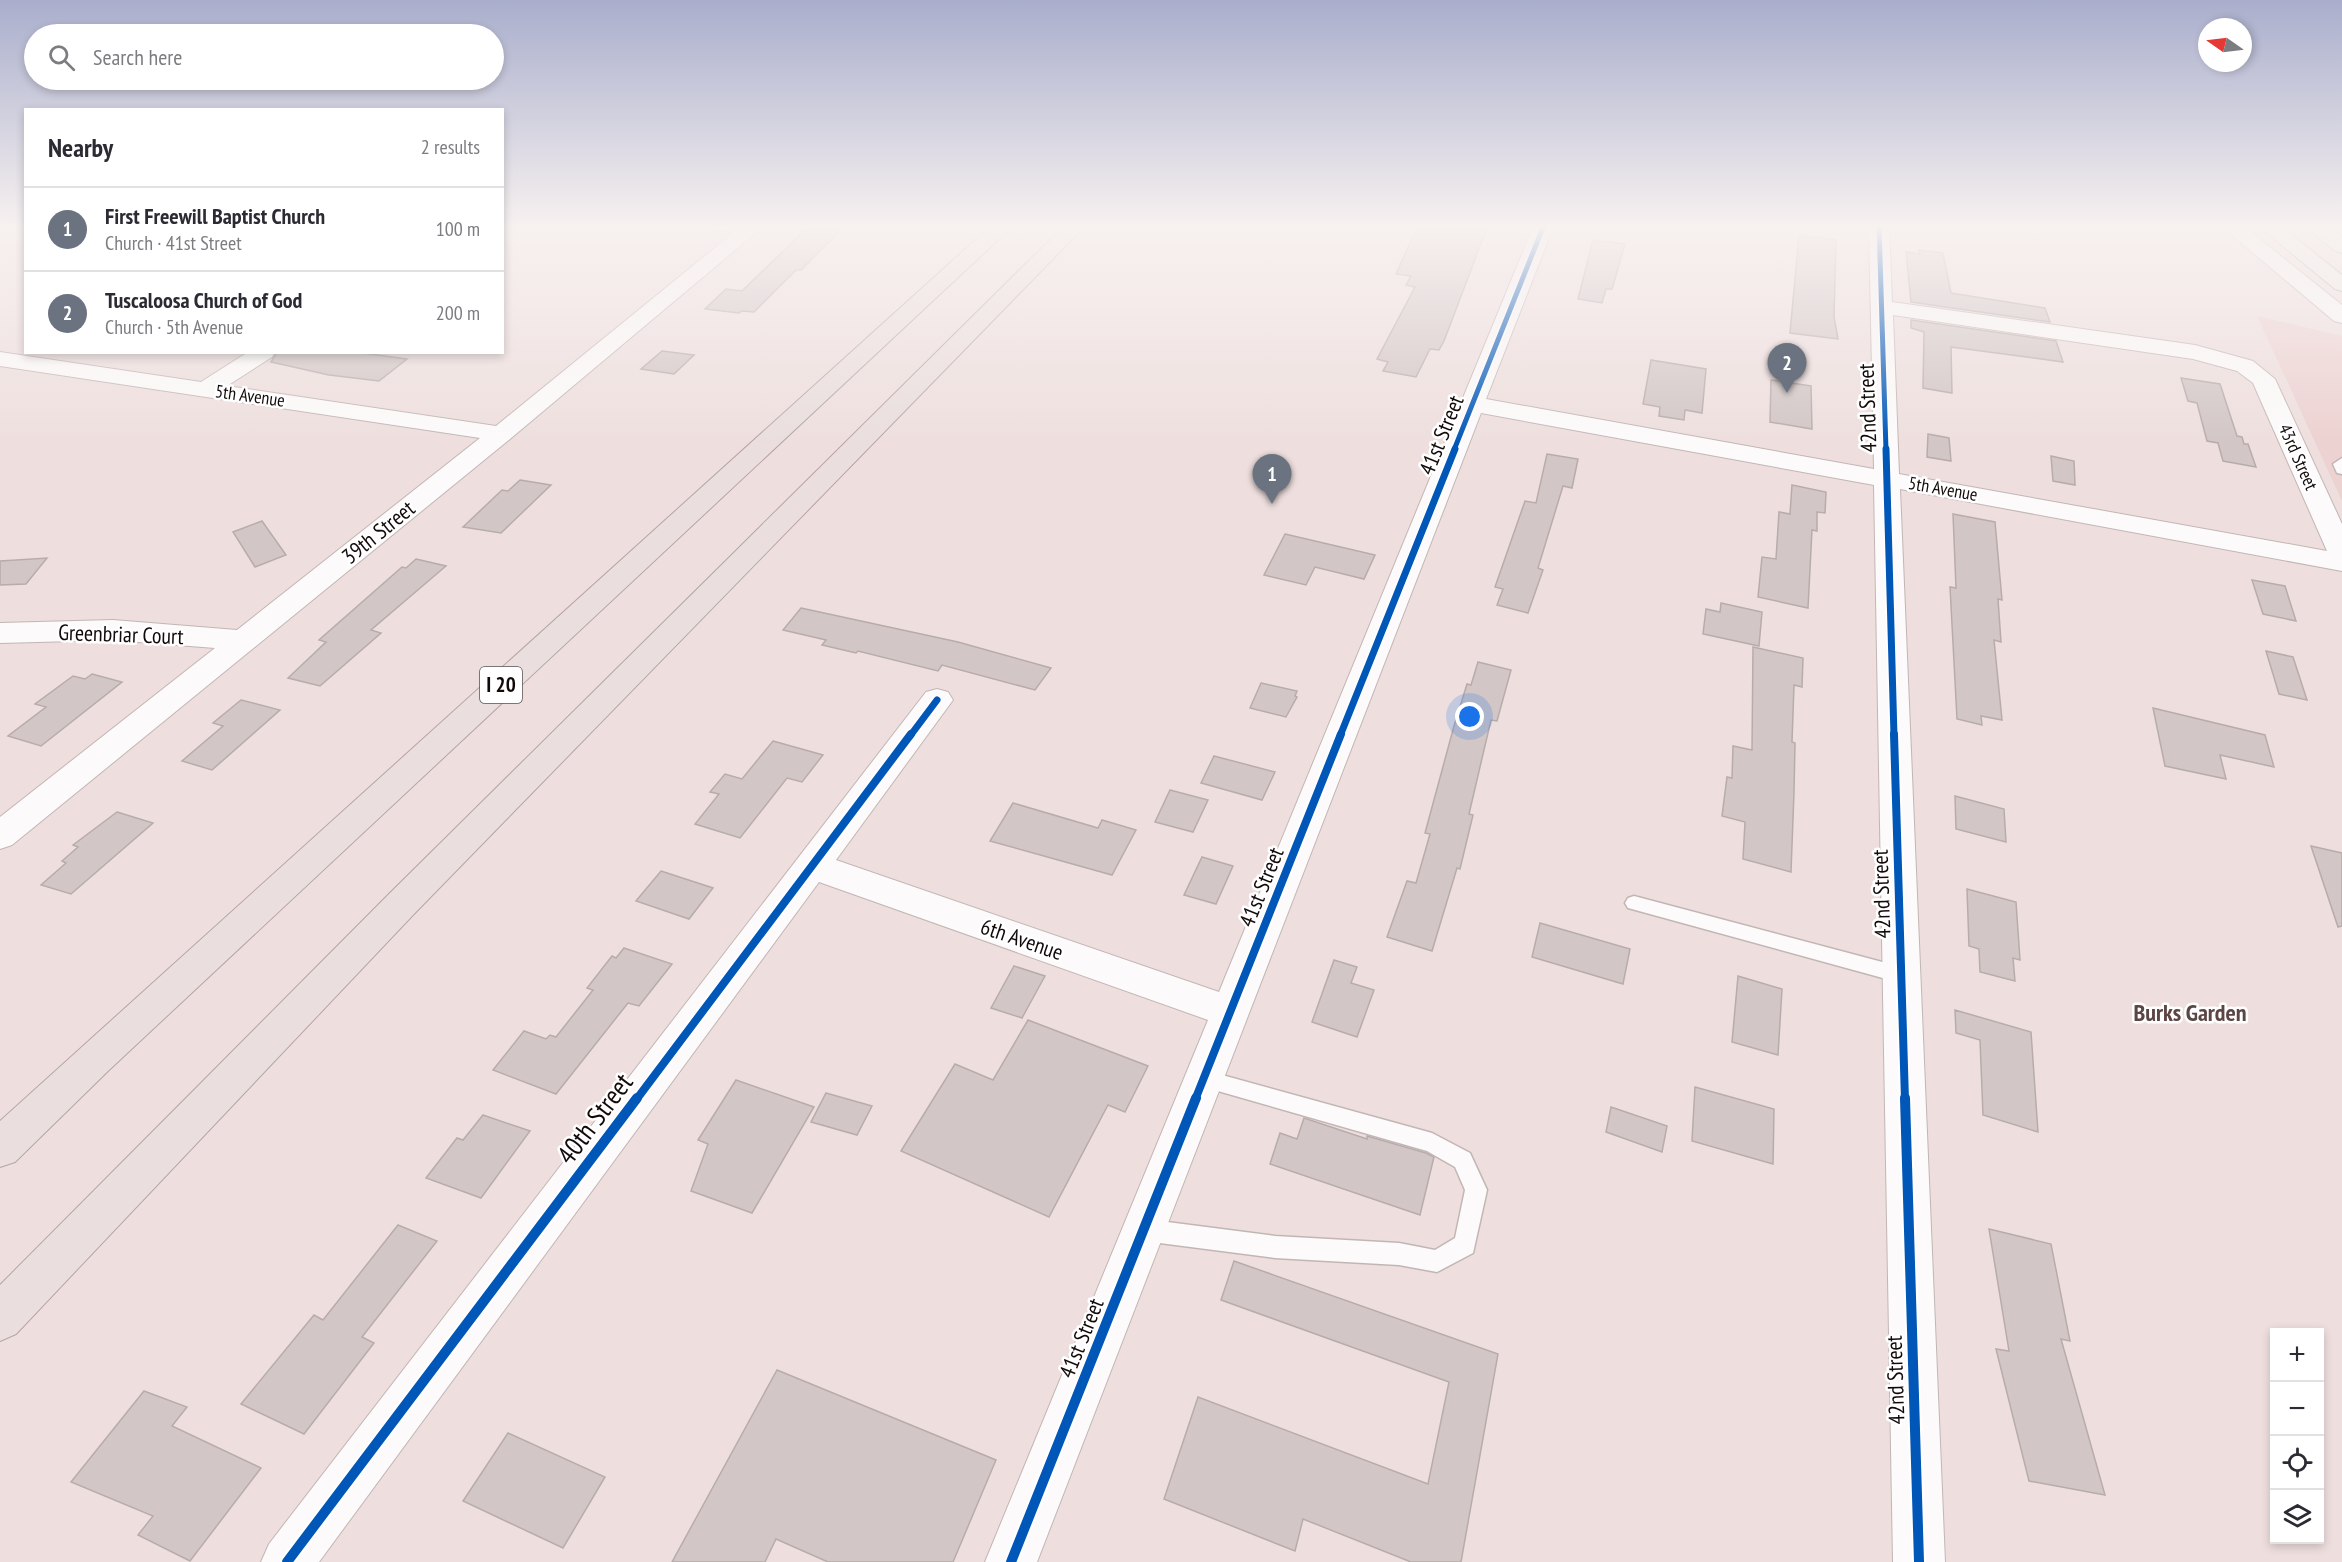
<!DOCTYPE html>
<meta charset="utf-8">
<style>
:root{--surface:#fff;--page:#f2f2f3;--text:#2b2b33;--muted:#7c7c81;--line:#e1e1e2;--accent:#5f5554}
body{margin:0;font-family:"PT Sans Narrow",sans-serif;background:var(--page);color:var(--text)}
.controls{position:absolute;right:18px;bottom:18px;display:grid;overflow:hidden;border-radius:0px;box-shadow:0 3px 9px #0003}
.controls button{width:54px;height:54px;display:grid;place-items:center;padding:0;border:0;border-bottom:2px solid var(--line);background:var(--surface);color:var(--text);font:30px sans-serif}
.compass{position:absolute;left:2198px;top:18px;width:54px;height:54px;border-radius:50%;background:var(--surface);box-shadow:0 3px 9px #0003;rotate:284deg}
.you{position:absolute;left:1470px;top:717px;width:21px;height:21px;margin:-15px;border:4px solid #fff;border-radius:50%;background:#1a73e8;box-shadow:0 0 0 9px #1a73e833}
.badge{display:grid;place-items:center;width:39px;height:39px;border-radius:50%;background:var(--accent);color:#fff;font-size:20px;font-weight:700}
.pin{position:absolute;translate:-50% -50px;filter:drop-shadow(0 2px 3px #0008)}
.pin::after{content:'';position:absolute;top:32px;width:21px;height:18px;background:inherit;clip-path:polygon(0 0,100% 0,50% 100%)}
.list{margin:0;padding:0;list-style:none}
h2{display:flex;justify-content:space-between;align-items:center;height:78px;margin:0;padding:0 24px;font-size:26px}
h2 small{font-size:20px;font-weight:400;color:var(--muted)}
.list li{display:grid;grid-template-columns:39px 1fr auto;gap:18px;align-items:center;box-sizing:border-box;height:84px;padding:0 24px;border-top:2px solid var(--line)}
.list b{display:block;font-size:22px;white-space:nowrap}
.list p{margin:0;font-size:20px;white-space:nowrap;color:var(--muted)}
.list em{font-size:20px;font-style:normal;color:var(--muted)}
.icon{flex:none;width:33px;height:33px;fill:none;stroke:currentColor;stroke-width:2;stroke-linecap:round;stroke-linejoin:round}
.map{position:relative;flex:none;width:2342px;height:1562px;overflow:hidden}
.search{position:absolute;background:var(--surface);box-shadow:0 3px 9px #0003;left:24px;top:24px;width:480px;height:66px;display:flex;align-items:center;gap:15px;box-sizing:border-box;padding:0 21px;border-radius:33px;color:var(--muted);font-size:22px}
.panel{position:absolute;background:var(--surface);box-shadow:0 3px 9px #0003;left:24px;top:108px;width:480px;height:246px;border-radius:0px}
.map>svg:first-child{display:block}
</style>
<div class="map">
<svg width="2342" height="1562" viewBox="0 0 2342 1562">
<rect width="100%" height="100%" fill="#eedfde"/>
<path fill="#ecd2d1" d="M 2257,316 L 2342,336 L 2342,501 Z"/>
<g fill="#d2c6c6" stroke="#b8acab" stroke-width="1.5">
<path d="M 810,225 L 846,225 L 801,270 L 796,270 L 754,312 L 742,311 L 739,313 L 705,309 L 726,289 L 742,291 Z"/>
<path d="M 1418,225 L 1488,225 L 1444,341 L 1439,350 L 1430,349 L 1416,377 L 1383,371 L 1388,362 L 1377,359 L 1415,287 L 1406,285 L 1411,276 L 1396,274 Z"/>
<path d="M 1799,235 L 1836,240 L 1834,317 L 1838,339 L 1790,333 Z"/>
<path d="M 1593,240 L 1625,244 L 1612,289 L 1606,289 L 1602,303 L 1578,299 Z"/>
<path d="M 1919,250 L 1943,253 L 1951,293 L 2045,308 L 2050,322 L 1911,302 L 1906,252 L 1920,254 Z"/>
<path d="M 1911,320 L 2056,341 L 2063,362 L 1951,347 L 1952,393 L 1923,388 L 1924,332 L 1911,328 Z"/>
<path d="M 662,351 L 694,355 L 674,374 L 641,369 Z"/>
<path d="M 277,352 L 356,352 L 407,359 L 379,381 L 329,375 L 271,362 Z"/>
<path d="M 1651,360 L 1706,369 L 1702,413 L 1685,410 L 1684,420 L 1659,416 L 1660,407 L 1643,404 Z"/>
<path d="M 2181,378 L 2220,384 L 2237,436 L 2242,437 L 2244,444 L 2248,444 L 2256,467 L 2223,461 L 2218,443 L 2207,441 L 2197,403 L 2188,401 Z"/>
<path d="M 1771,380 L 1811,386 L 1812,429 L 1770,422 Z"/>
<path d="M 1928,434 L 1949,438 L 1951,461 L 1927,457 Z"/>
<path d="M 1547,454 L 1578,459 L 1572,488 L 1563,486 L 1538,568 L 1543,570 L 1528,613 L 1497,605 L 1503,589 L 1495,587 L 1525,501 L 1536,503 Z"/>
<path d="M 2051,456 L 2074,461 L 2075,485 L 2053,481 Z"/>
<path d="M 520,480 L 551,485 L 501,533 L 463,527 L 502,490 L 508,491 Z"/>
<path d="M 1792,485 L 1826,492 L 1825,513 L 1817,512 L 1817,531 L 1812,530 L 1808,608 L 1758,597 L 1762,557 L 1776,559 L 1779,512 L 1790,514 Z"/>
<path d="M 1953,514 L 1995,522 L 2002,600 L 1998,599 L 2001,642 L 1994,640 L 2002,720 L 1981,716 L 1982,725 L 1957,719 L 1950,587 L 1956,588 Z"/>
<path d="M 262,521 L 286,555 L 255,567 L 233,532 Z"/>
<path d="M 1285,534 L 1375,555 L 1364,579 L 1315,567 L 1306,585 L 1264,575 Z"/>
<path d="M 47,558 L 26,584 L 0,585 L 0,561 Z"/>
<path d="M 416,559 L 446,566 L 371,630 L 381,633 L 320,686 L 288,678 L 326,642 L 319,640 L 402,567 L 406,568 Z"/>
<path d="M 2252,580 L 2285,586 L 2296,621 L 2263,614 Z"/>
<path d="M 1721,603 L 1762,612 L 1759,646 L 1703,634 L 1706,609 L 1720,612 Z"/>
<path d="M 801,608 L 958,642 L 1051,668 L 1035,690 L 942,665 L 938,671 L 858,651 L 856,653 L 822,645 L 826,640 L 783,630 Z"/>
<path d="M 1753,647 L 1803,658 L 1802,687 L 1794,685 L 1792,742 L 1795,743 L 1794,792 L 1791,872 L 1743,859 L 1745,822 L 1722,816 L 1727,777 L 1732,778 L 1733,746 L 1752,750 Z"/>
<path d="M 2266,651 L 2293,657 L 2307,700 L 2279,694 Z"/>
<path d="M 1478,662 L 1511,670 L 1497,721 L 1491,720 L 1469,814 L 1473,815 L 1460,869 L 1457,868 L 1432,951 L 1387,937 L 1407,881 L 1416,883 L 1430,834 L 1425,833 L 1454,726 L 1467,684 L 1471,685 Z"/>
<path d="M 92,674 L 122,682 L 41,746 L 8,736 L 46,707 L 35,704 L 73,676 L 85,679 Z"/>
<path d="M 1261,683 L 1297,691 L 1295,696 L 1297,697 L 1286,717 L 1250,708 Z"/>
<path d="M 241,700 L 280,710 L 212,770 L 182,761 L 223,726 L 213,723 Z"/>
<path d="M 2153,708 L 2265,735 L 2274,767 L 2220,755 L 2226,779 L 2165,766 Z"/>
<path d="M 773,741 L 823,755 L 802,782 L 787,778 L 740,838 L 695,824 L 719,794 L 710,792 L 725,774 L 742,779 Z"/>
<path d="M 1214,756 L 1275,772 L 1262,800 L 1201,783 Z"/>
<path d="M 1170,790 L 1208,800 L 1193,832 L 1155,822 Z"/>
<path d="M 1955,796 L 2004,809 L 2006,842 L 1956,829 Z"/>
<path d="M 1013,803 L 1098,828 L 1102,820 L 1136,830 L 1112,875 L 990,841 Z"/>
<path d="M 117,812 L 153,823 L 71,894 L 41,885 L 66,863 L 62,861 L 78,847 L 73,845 Z"/>
<path d="M 2311,846 L 2342,853 L 2342,926 L 2338,927 Z"/>
<path d="M 1202,857 L 1233,866 L 1216,904 L 1184,895 Z"/>
<path d="M 661,871 L 713,888 L 689,919 L 636,901 Z"/>
<path d="M 1967,889 L 2016,902 L 2020,960 L 2013,958 L 2015,981 L 1980,972 L 1979,949 L 1969,946 Z"/>
<path d="M 1540,923 L 1630,949 L 1623,984 L 1532,957 Z"/>
<path d="M 624,948 L 672,964 L 639,1006 L 628,1003 L 556,1094 L 493,1070 L 524,1031 L 546,1039 L 550,1035 L 556,1037 L 593,990 L 587,988 L 612,956 L 616,958 Z"/>
<path d="M 1334,960 L 1357,967 L 1351,983 L 1374,990 L 1357,1037 L 1312,1022 Z"/>
<path d="M 1014,966 L 1045,976 L 1022,1018 L 991,1008 Z"/>
<path d="M 1738,976 L 1782,989 L 1778,1055 L 1732,1042 Z"/>
<path d="M 1955,1010 L 2031,1032 L 2038,1132 L 1983,1115 L 1980,1040 L 1956,1033 Z"/>
<path d="M 1028,1020 L 1148,1066 L 1125,1112 L 1108,1105 L 1049,1217 L 901,1151 L 955,1064 L 993,1080 Z"/>
<path d="M 736,1080 L 814,1107 L 752,1213 L 691,1191 L 708,1144 L 698,1140 Z"/>
<path d="M 1695,1087 L 1774,1109 L 1773,1164 L 1692,1141 Z"/>
<path d="M 826,1093 L 872,1106 L 857,1135 L 811,1122 Z"/>
<path d="M 1611,1107 L 1667,1126 L 1662,1152 L 1606,1132 Z"/>
<path d="M 483,1115 L 530,1131 L 481,1198 L 426,1178 L 457,1138 L 463,1140 Z"/>
<path d="M 1304,1118 L 1367,1139 L 1367,1136 L 1426,1153 L 1434,1157 L 1420,1215 L 1270,1164 L 1280,1133 L 1297,1139 Z"/>
<path d="M 398,1225 L 437,1241 L 362,1337 L 374,1343 L 304,1434 L 241,1404 L 314,1315 L 323,1320 Z"/>
<path d="M 1989,1229 L 2051,1244 L 2070,1341 L 2061,1339 L 2105,1495 L 2029,1481 L 1996,1349 L 2009,1351 Z"/>
<path d="M 1234,1261 L 1498,1354 L 1461,1562 L 1411,1562 L 1303,1519 L 1295,1551 L 1164,1499 L 1198,1397 L 1428,1484 L 1449,1382 L 1221,1300 Z"/>
<path d="M 777,1370 L 996,1460 L 953,1562 L 828,1562 L 776,1539 L 765,1562 L 672,1562 Z"/>
<path d="M 144,1391 L 187,1407 L 172,1426 L 261,1468 L 190,1561 L 138,1535 L 153,1516 L 71,1482 Z"/>
<path d="M 508,1433 L 605,1477 L 563,1548 L 463,1501 Z"/>
</g>
<g fill="none" stroke-linecap="round" stroke-linejoin="round">
<defs>
<g id="lane">
<path d="M 702,225 L 726,225 L 752,231 L 747,234 L 707,228 Z"/>
<path d="M 2342,458 L 2342,474 L 2337,473 L 2333,464 Z"/>
<path d="M 1634,896 L 1901,967 L 1908,969 L 1910,975 L 1908,981 L 1901,983 L 1628,908 L 1625,903 L 1628,898 Z"/>
<path d="M 1204,1070 L 1432,1133 L 1470,1153 L 1487,1190 L 1473,1253 L 1437,1272 L 1399,1265 L 1275,1258 L 1144,1241 L 1136,1238 L 1133,1230 L 1136,1222 L 1144,1219 L 1275,1236 L 1399,1243 L 1435,1250 L 1455,1238 L 1465,1190 L 1455,1167 L 1427,1151 L 1197,1085 L 1194,1079 L 1197,1073 Z"/>
</g>
<g id="street">
<path d="M 743,225 L 765,225 L 510,439 L 12,845 L 0,849 L 0,817 L 215,648 L 113,640 L 0,643 L 0,623 L 113,620 L 237,630 L 480,438 L 0,366 L 0,352 L 201,382 L 248,352 L 275,352 L 272,357 L 227,386 L 496,426 Z"/>
<path d="M 1534,225 L 1554,225 L 1486,399 L 1874,469 L 1869,225 L 1889,225 L 1892,302 L 2195,345 L 2253,361 L 2275,379 L 2342,524 L 2342,571 L 1900,489 L 1945,1562 L 1893,1562 L 1874,485 L 1481,413 L 1037,1562 L 985,1562 L 1208,1020 L 819,882 L 319,1562 L 261,1562 L 269,1544 L 926,692 L 937,689 L 948,692 L 953,700 L 836,860 L 1219,992 ZM 1893,315 L 2193,359 L 2237,371 L 2253,383 L 2327,551 L 1899,474 Z"/>
<path d="M 2220,225 L 2242,225 L 2342,305 L 2342,323 L 2334,321 Z"/>
</g>
<g id="primary">
<path d="M 2257,225 L 2279,225 L 2342,275 L 2342,291 L 2335,289 Z"/>
<path d="M 2303,225 L 2325,225 L 2342,237 L 2342,253 L 2335,251 Z"/>
</g>
<g id="highway">
<path d="M 992,225 L 1014,225 L 108,1071 L 15,1162 L 0,1167 L 0,1121 Z"/>
<path d="M 1065,225 L 1086,225 L 413,915 L 16,1334 L 0,1341 L 0,1285 L 388,895 Z"/>
</g>
</defs>
<use href="#lane" stroke="#c2b6b5" stroke-width="3"/>
<use href="#street" stroke="#c2b6b5" stroke-width="2"/>
<use href="#primary" stroke="#b5a5a4" stroke-width="2"/>
<use href="#highway" stroke="#b5a5a4" stroke-width="2"/>
<use href="#lane" fill="#fcfafa" fill-rule="evenodd"/>
<use href="#street" fill="#fcfafa" fill-rule="evenodd"/>
<use href="#primary" fill="#f1eaea" fill-rule="evenodd"/>
<use href="#highway" fill="#eadede" fill-rule="evenodd"/>
<defs>
<g id="cycleway-far3">
<path d="M 1879,225 L 1886,450"/>
<path d="M 1454,450 L 1544,225"/>
</g>
<g id="cycleway-far2">
<path d="M 1886,449 L 1894,736"/>
<path d="M 910,736 L 937,700"/>
<path d="M 1340,736 L 1455,449"/>
</g>
<g id="cycleway-far1">
<path d="M 1894,734 L 1905,1100"/>
<path d="M 636,1100 L 911,734"/>
<path d="M 1195,1100 L 1341,734"/>
</g>
<g id="cycleway">
<path d="M 1905,1098 L 1919,1562"/>
<path d="M 287,1562 L 637,1098"/>
<path d="M 1011,1562 L 1196,1098"/>
</g>
</defs>
<use href="#cycleway-far3" stroke="#fff" stroke-width="8"/>
<use href="#cycleway-far2" stroke="#fff" stroke-width="10"/>
<use href="#cycleway-far1" stroke="#fff" stroke-width="12"/>
<use href="#cycleway" stroke="#fff" stroke-width="14"/>
<use href="#cycleway-far3" stroke="#0057b8" stroke-width="5"/>
<use href="#cycleway-far2" stroke="#0057b8" stroke-width="7"/>
<use href="#cycleway-far1" stroke="#0057b8" stroke-width="8"/>
<use href="#cycleway" stroke="#0057b8" stroke-width="10"/>
</g>
<linearGradient id="sky" x2="0" y2="1"><stop stop-color="#a9aecc"/><stop offset="0.51" stop-color="#f7f1f0"/><stop offset="1" stop-color="#f7f1f0" stop-opacity="0"/></linearGradient>
<rect width="2342" height="444" fill="url(#sky)"/>
<g text-anchor="middle" stroke-width="5" stroke-linejoin="round" paint-order="stroke">
<g font-size="18" fill="#120a09" stroke="#fff">
<text transform="translate(250 396) rotate(8)" y="6">5th Avenue</text>
<text transform="translate(2298 457) rotate(66)" y="6">43rd Street</text>
<text transform="translate(1943 489) rotate(10)" y="6">5th Avenue</text>
</g>
<rect fill="#fff" stroke="#595453" stroke-width="1.5" x="480" y="667" width="42" height="36" rx="4.5"/>
<g font-size="21" font-weight="bold" fill="#120a09">
<text x="501" y="692">I 20</text>
</g>
<g font-size="22" fill="#120a09" stroke="#fff">
<text transform="translate(1867 408) rotate(-92)" y="8">42nd Street</text>
<text transform="translate(1441 435) rotate(-68)" y="8">41st Street</text>
<text transform="translate(378 532) rotate(-39)" y="8">39th Street</text>
<text transform="translate(121 634) rotate(2)" y="8">Greenbriar Court</text>
<text transform="translate(1261 887) rotate(-68)" y="8">41st Street</text>
<text transform="translate(1881 894) rotate(-92)" y="8">42nd Street</text>
<text transform="translate(1022 939) rotate(19)" y="8">6th Avenue</text>
<text transform="translate(1081 1338) rotate(-68)" y="8">41st Street</text>
<text transform="translate(1895 1380) rotate(-92)" y="8">42nd Street</text>
</g>
<g font-size="24" font-weight="bold" fill="#5c4645" stroke="#fff">
<text x="2190" y="1021">Burks Garden</text>
</g>
<g font-size="27" fill="#120a09" stroke="#fff">
<text transform="translate(595 1119) rotate(-53)" y="9">40th Street</text>
</g>
</g>
</svg>
<div class="controls">
<button>+</button>
<button>−</button>
<button><svg class="icon" aria-label="locate" viewBox="0 0 24 24"><circle cx="12" cy="12" r="6"/><path d="M12 2v4M12 18v4M2 12h4M18 12h4"/></svg></button>
<button><svg class="icon" aria-label="layers" viewBox="0 0 24 24"><path d="M12 4l9 5-9 5-9-5zM3 14l9 5 9-5"/></svg></button>
</div>
<svg class="compass" viewBox="-18 -18 36 36"><path d="M0-13l5 13h-10z" fill="#e53935"/><path d="M0 13l5-13h-10z" fill="#7c7c81"/></svg>
<div class="you"></div>
<div class="pin badge" style="left:1272px;top:504px;background:#6b7280">1</div>
<div class="pin badge" style="left:1787px;top:393px;background:#6b7280">2</div>
<div class="search"><svg class="icon" aria-label="search" viewBox="0 0 24 24"><circle cx="10" cy="10" r="6"/><path d="M15 15l6 6"/></svg>Search here</div>
<section class="panel">
<h2>Nearby<small>2 results</small></h2>
<ul class="list">
<li><span class="badge" style="background:#6b7280">1</span><div><b>First Freewill Baptist Church</b><p>Church · 41st Street</p></div><em>100 m</em></li>
<li><span class="badge" style="background:#6b7280">2</span><div><b>Tuscaloosa Church of God</b><p>Church · 5th Avenue</p></div><em>200 m</em></li>
</ul>
</section>
</div>
